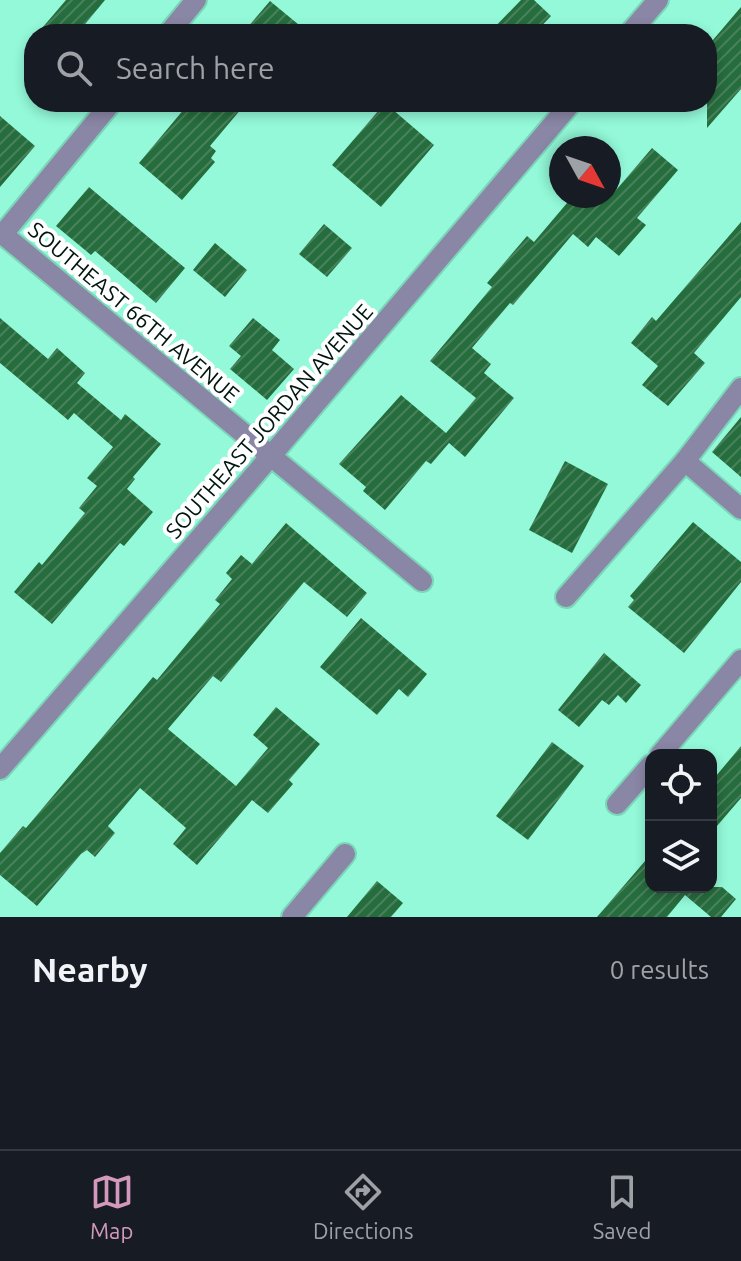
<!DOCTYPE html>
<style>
:root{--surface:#171b24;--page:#242831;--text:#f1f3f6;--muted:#9ea1a6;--line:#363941;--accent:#d399bc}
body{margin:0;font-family:Ubuntu,sans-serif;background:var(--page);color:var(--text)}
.controls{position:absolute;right:24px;bottom:24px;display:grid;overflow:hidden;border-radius:16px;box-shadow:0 4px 12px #0003}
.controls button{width:72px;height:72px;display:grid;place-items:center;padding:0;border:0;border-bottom:2px solid var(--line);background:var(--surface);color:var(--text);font:40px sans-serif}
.compass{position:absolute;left:549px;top:136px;width:72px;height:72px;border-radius:50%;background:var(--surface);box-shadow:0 4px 12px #0003;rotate:130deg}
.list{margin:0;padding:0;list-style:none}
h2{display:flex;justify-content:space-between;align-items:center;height:104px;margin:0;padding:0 32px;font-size:34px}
h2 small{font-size:26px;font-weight:400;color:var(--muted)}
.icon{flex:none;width:44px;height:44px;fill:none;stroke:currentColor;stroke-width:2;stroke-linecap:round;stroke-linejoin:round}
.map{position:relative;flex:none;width:741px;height:917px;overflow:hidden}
.search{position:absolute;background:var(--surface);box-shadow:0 4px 12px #0003;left:24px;right:24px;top:24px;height:88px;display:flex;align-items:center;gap:20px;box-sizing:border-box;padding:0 28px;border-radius:32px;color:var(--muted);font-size:30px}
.sheet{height:232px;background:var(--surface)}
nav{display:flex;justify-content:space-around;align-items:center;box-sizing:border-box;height:112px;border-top:2px solid var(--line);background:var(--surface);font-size:22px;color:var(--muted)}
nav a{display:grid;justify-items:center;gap:4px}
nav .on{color:var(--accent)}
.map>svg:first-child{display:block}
</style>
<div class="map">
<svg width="741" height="917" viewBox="0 0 741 917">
<defs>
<pattern id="building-hatch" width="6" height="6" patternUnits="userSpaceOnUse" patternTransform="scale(2)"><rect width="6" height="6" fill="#266d3d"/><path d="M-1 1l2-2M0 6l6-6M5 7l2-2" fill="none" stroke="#49805c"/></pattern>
</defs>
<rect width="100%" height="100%" fill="#93f9d9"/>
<g fill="url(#building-hatch)">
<path d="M 66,0 L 105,0 L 77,34 L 37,34 Z"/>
<path d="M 521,0 L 534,0 L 551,16 L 534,34 L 488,34 Z"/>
<path d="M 270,1 L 310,34 L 242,34 Z"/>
<path d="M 741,7 L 741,89 L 707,128 L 707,47 Z"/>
<path d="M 190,102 L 247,102 L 210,146 L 216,151 L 211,158 L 215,162 L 182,200 L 139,163 Z"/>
<path d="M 385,103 L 434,145 L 381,207 L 332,165 Z"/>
<path d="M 0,116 L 35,146 L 0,187 Z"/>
<path d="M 652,148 L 678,170 L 637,218 L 646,225 L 619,256 L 596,237 L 588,247 L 573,234 L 513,305 L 510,303 L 472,348 L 491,364 L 484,373 L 514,398 L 465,457 L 449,443 L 431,464 L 426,461 L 385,510 L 363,491 L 366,487 L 339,464 L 401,395 L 446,433 L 476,398 L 430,361 L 492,287 L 487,283 L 527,236 L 534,242 L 573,196 L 611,196 Z"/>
<path d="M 89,187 L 185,268 L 156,303 L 95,251 L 91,255 L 56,226 Z"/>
<path d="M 741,222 L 741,297 L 694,353 L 705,363 L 668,406 L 642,385 L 658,366 L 631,343 L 652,317 L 656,321 Z"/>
<path d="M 324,224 L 352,248 L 327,277 L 299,254 Z"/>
<path d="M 215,243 L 247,270 L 225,297 L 193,270 Z"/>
<path d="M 0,318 L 48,359 L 57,348 L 85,373 L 77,383 L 121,420 L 125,414 L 161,444 L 133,477 L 135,479 L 127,489 L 153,512 L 124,546 L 120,543 L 52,624 L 14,592 L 39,562 L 42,565 L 85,513 L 79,508 L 97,486 L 87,478 L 113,447 L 74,413 L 68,420 L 0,363 Z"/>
<path d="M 253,318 L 280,340 L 272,350 L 294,369 L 267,400 L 230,369 L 241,356 L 229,346 Z"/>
<path d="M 741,417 L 741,477 L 712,452 Z"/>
<path d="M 565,461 L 608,484 L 572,553 L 529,530 Z"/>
<path d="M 693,522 L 741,562 L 741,582 L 684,653 L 628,607 L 634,600 L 630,596 Z"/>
<path d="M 286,523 L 367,593 L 347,617 L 304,582 L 221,682 L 213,676 L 168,729 L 236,786 L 268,748 L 253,735 L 276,707 L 320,744 L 289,780 L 293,784 L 268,813 L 252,800 L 197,865 L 173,844 L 186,828 L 140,788 L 108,826 L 115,833 L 95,857 L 87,850 L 81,854 L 37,906 L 0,875 L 0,853 L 23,826 L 26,828 L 153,677 L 157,680 L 220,604 L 215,600 L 232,579 L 226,573 L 241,555 L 252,564 Z"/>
<path d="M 361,618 L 427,674 L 408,697 L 399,689 L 377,715 L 320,667 Z"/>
<path d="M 604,653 L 641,685 L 626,703 L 618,695 L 609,705 L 602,700 L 579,727 L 558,710 Z"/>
<path d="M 552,742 L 584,766 L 528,840 L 496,816 Z"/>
<path d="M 741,746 L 741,798 L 711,833 L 711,782 Z"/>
<path d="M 651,854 L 651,887 L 722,887 L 736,899 L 721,917 L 711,917 L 685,895 L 667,917 L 597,917 Z"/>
<path d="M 377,881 L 403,903 L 391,917 L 347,917 Z"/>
</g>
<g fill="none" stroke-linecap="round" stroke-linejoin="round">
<defs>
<g id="minor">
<path d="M 168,34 L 196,0"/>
<path d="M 629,34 L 658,0"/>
<path d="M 0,232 L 422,581"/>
<path d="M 3,234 L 112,102"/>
<path d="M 685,461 L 741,509"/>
<path d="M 566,597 L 685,461 L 741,388"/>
<path d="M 660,755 L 741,660"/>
<path d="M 0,769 L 270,457 L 572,102"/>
<path d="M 617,804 L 651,765"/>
<path d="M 292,917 L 345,854"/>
</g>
</defs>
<use href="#minor" stroke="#7cd5b9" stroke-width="24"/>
<use href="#minor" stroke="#8a86a6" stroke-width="20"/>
</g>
<g text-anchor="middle" stroke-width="8" stroke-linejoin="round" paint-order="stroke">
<g font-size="22" fill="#01150f" stroke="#fff">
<text transform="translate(134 312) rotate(40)" y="8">SOUTHEAST 66TH AVENUE</text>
<text transform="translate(269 421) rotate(-49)" y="8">SOUTHEAST JORDAN AVENUE</text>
</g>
</g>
</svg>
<div class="controls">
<button><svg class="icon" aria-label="locate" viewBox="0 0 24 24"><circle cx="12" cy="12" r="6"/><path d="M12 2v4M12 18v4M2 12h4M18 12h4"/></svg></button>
<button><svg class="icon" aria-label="layers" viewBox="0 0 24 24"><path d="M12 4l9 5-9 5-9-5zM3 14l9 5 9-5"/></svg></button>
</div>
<svg class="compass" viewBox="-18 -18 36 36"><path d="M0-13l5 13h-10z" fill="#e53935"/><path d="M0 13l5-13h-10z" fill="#9ea1a6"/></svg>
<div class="search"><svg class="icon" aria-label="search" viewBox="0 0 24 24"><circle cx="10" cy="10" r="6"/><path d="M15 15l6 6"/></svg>Search here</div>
</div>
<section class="sheet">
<h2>Nearby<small>0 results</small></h2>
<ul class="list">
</ul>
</section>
<nav>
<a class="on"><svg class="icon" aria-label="map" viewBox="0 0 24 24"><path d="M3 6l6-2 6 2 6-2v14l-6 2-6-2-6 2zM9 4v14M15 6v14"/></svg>Map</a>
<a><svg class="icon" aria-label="directions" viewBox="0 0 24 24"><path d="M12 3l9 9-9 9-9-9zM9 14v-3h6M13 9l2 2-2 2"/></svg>Directions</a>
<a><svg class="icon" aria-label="saved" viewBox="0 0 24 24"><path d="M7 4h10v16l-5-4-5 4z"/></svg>Saved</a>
</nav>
